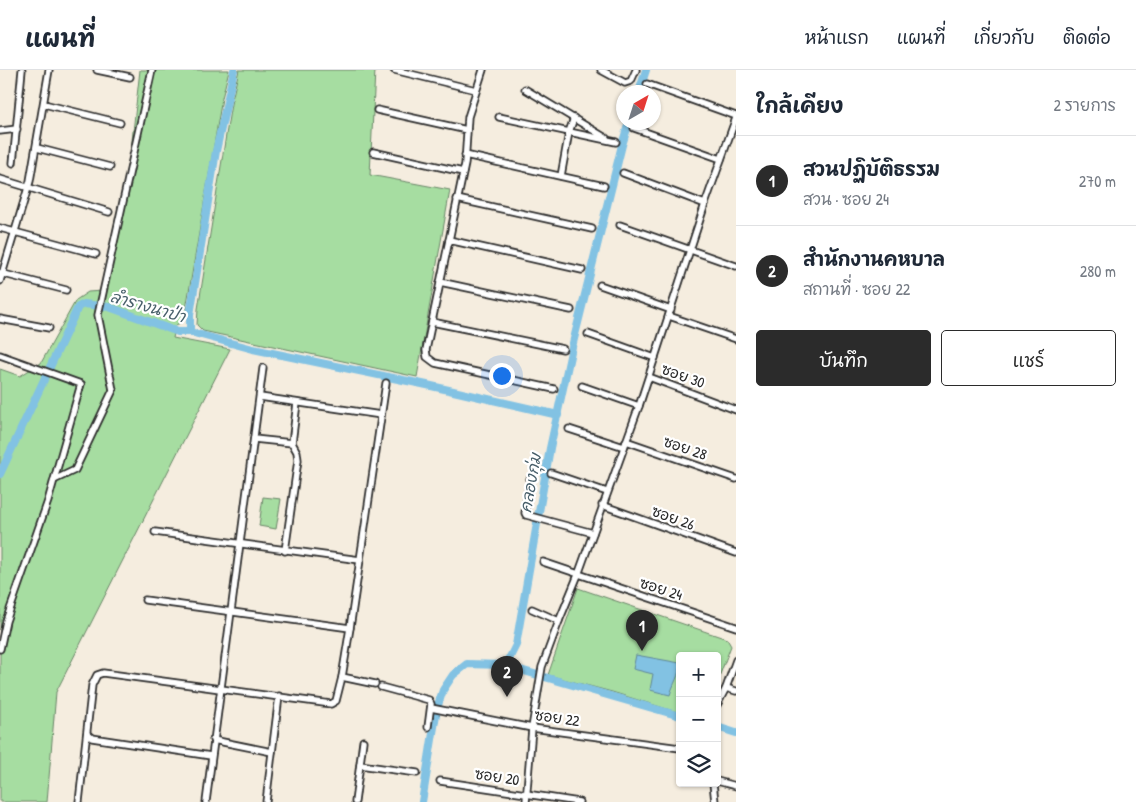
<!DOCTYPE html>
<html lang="th">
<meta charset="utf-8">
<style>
:root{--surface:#fff;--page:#f6f6f7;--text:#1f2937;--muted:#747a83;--line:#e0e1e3;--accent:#2b2b2b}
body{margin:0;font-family:"Patrick Hand","Playpen Sans Thai",sans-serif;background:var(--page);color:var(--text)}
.controls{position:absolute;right:15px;bottom:15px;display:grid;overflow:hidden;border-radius:5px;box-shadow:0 1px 4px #0004}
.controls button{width:45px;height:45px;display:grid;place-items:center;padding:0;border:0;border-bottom:1px solid var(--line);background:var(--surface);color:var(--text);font:25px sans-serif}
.compass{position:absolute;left:616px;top:15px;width:45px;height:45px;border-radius:50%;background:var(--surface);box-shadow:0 1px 4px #0004;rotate:39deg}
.you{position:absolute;left:501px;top:305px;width:18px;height:18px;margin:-12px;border:4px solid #fff;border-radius:50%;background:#1a73e8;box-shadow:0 0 0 8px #1a73e833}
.badge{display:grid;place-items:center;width:32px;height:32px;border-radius:50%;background:var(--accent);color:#fff;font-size:16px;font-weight:700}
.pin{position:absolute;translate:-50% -41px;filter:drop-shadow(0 1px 2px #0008)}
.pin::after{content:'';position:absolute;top:26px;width:18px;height:15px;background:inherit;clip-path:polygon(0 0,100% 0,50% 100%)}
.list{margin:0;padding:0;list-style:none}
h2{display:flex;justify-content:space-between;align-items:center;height:65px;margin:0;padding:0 20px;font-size:21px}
h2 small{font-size:16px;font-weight:400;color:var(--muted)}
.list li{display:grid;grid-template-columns:32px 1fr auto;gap:15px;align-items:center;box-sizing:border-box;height:90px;padding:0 20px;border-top:1px solid var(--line)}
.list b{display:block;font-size:19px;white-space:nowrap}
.list p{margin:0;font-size:16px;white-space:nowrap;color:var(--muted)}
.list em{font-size:16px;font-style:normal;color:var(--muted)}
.actions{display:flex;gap:10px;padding:15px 20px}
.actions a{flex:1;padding:11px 0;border:1px solid var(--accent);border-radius:5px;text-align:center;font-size:18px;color:var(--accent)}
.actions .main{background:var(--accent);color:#fff}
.icon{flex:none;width:28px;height:28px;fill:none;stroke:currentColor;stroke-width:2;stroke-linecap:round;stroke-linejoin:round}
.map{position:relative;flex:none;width:736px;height:732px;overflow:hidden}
header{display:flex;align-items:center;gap:30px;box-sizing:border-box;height:70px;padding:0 25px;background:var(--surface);border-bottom:1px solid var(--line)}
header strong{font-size:24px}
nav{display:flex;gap:28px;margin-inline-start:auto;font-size:18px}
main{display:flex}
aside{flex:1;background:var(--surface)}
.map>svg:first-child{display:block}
</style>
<header>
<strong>แผนที่</strong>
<nav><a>หน้าแรก</a><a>แผนที่</a><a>เกี่ยวกับ</a><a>ติดต่อ</a></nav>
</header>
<main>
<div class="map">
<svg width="736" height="732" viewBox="0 0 736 732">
<rect width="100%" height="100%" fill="#f5eddf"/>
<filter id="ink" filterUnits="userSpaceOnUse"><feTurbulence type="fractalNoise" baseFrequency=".02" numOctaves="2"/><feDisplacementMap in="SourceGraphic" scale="10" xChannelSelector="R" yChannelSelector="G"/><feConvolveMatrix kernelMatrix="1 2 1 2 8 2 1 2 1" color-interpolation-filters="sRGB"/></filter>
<g filter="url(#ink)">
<g fill="#a6dda1" stroke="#688466">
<path d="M 140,0 L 229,0 L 222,28 L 184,251 L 176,255 L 173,268 L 230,279 L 56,622 L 47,732 L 0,732 L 0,299 L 20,306 L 41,293 L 76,230 L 88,222 L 102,221 L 128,106 Z"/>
<path d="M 239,0 L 375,0 L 370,105 L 450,120 L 417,307 L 203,261 L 197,255 L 198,239 L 231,34 Z"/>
<path d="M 263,427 L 281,429 L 276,459 L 259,456 Z"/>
<path d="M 578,518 L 727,569 L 731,576 L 717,612 L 717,586 L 680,586 L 680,643 L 612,622 L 548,605 Z"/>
</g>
<path fill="#82c2e3" stroke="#5f8699" d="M 636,585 L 680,593 C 680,605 673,614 670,625 L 650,620 L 653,604 L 633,599 Z"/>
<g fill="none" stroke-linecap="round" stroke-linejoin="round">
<g stroke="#82c2e3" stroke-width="8">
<path d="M 639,22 L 646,0"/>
<path d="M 190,262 L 253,279 L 427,315 L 558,345"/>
<path d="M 0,404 L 78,237 L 84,234 L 109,237 L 178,262 L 190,262 L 190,245 L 216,81 L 234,0"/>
<path d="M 503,595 L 680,646"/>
<path d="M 717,657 L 736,663"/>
<path d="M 422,732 L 437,638 L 443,620 L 453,605 L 467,594 L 503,595 L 510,587 L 516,575 L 550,378 L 572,277 L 622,75 L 629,52"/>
</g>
<defs>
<g id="street">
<path d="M 97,0 L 130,7"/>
<path d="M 394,0 L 476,20"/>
<path d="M 483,0 L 468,47 L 465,94 L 426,280 L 427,287 L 435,293 L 554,319"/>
<path d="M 601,0 L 625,13 L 631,11 L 636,0"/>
<path d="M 647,14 L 736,46"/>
<path d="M 525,19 L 606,68"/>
<path d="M 44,34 L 120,53"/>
<path d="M 377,40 L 467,60"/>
<path d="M 499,47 L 616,72"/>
<path d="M 634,58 L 721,89"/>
<path d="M 0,61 L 17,59"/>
<path d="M 37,78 L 110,97"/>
<path d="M 373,82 L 463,102"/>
<path d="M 465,85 L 604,116"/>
<path d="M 13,93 L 22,0"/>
<path d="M 623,103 L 705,134"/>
<path d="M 561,106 L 569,62 L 574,48"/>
<path d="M 0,109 L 109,142"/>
<path d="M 457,129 L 592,159"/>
<path d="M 620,155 L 736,196"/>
<path d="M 0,158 L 96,184"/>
<path d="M 449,170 L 582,200"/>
<path d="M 0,203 L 66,220"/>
<path d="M 0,211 L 30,111 L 49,0"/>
<path d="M 440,212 L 571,240"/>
<path d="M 600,215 L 671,240"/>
<path d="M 669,246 L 736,269"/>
<path d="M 0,249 L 49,258"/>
<path d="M 432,252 L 563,279"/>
<path d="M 588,264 L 655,288"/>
<path d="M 0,285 L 81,314 L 48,431 L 6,551 L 0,579"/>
<path d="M 649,307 L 736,340"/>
<path d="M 582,316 L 639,336"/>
<path d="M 260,327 L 381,345"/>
<path d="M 569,359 L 624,377"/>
<path d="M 254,369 L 292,373 L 297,382 L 298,390 L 285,481"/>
<path d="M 626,371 L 736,409"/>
<path d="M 292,373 L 297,333"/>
<path d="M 551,403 L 607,422"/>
<path d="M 530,409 L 525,443 L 526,445 L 593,463"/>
<path d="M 54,410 L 75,400 L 113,320 L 98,245 L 152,0"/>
<path d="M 602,435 L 736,483"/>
<path d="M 155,462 L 360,490"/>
<path d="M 543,492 L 736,557"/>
<path d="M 145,530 L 350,558"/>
<path d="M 532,539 L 559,551"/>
<path d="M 342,607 L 375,614"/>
<path d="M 381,617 L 429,630 L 431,634 L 428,657"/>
<path d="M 726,618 L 736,621"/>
<path d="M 717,635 L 726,618 L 736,590"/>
<path d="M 431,638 L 532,658 L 680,678"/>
<path d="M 87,664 L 92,668 L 211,686"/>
<path d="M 213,670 L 272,682"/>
<path d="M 360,695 L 417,703"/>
<path d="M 440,711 L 579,732"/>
<path d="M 717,711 L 736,716"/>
<path d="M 713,713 L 715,732"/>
<path d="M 79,732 L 92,615 L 97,605 L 103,603 L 331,634 L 336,631 L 342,607 L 350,558 L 386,313"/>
<path d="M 206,732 L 263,298"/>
<path d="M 266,732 L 279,626"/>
<path d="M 355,732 L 363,671"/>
<path d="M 526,732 L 532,658 L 542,597 L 559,551 L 578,505 L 639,336 L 705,134 L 736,48"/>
</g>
</defs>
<use href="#street" stroke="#2b2b2b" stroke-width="9"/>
<use href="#street" stroke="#fff" stroke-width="5.5"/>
</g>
</g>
<g text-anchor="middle" stroke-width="4.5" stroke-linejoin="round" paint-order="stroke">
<g font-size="15" fill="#2b2b2b" stroke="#fff">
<text transform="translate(683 306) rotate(20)" y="5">ซอย 30</text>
<text transform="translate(685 378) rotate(19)" y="5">ซอย 28</text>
<text transform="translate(673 448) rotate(20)" y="5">ซอย 26</text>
<text transform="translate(661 519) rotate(18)" y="5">ซอย 24</text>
<text transform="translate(557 648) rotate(8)" y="5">ซอย 22</text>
<text transform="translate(497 707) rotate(9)" y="5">ซอย 20</text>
</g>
<g font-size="16" font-style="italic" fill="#49606b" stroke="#fff">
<text transform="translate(148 236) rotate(16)" y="6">ลำรางนาป่า</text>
<text transform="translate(530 413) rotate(-80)" y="6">คลองกุ่ม</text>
</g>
</g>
</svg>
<div class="controls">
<button>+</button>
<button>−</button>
<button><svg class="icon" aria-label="layers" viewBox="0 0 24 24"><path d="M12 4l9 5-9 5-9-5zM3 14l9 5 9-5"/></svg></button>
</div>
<svg class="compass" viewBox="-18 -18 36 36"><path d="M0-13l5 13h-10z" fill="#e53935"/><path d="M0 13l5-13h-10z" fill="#747a83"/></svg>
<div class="you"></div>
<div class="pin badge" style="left:642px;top:581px">1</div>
<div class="pin badge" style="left:507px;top:627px">2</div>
</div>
<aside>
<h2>ใกล้เคียง<small>2 รายการ</small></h2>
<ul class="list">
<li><span class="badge">1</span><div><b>สวนปฏิบัติธรรม</b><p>สวน · ซอย 24</p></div><em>270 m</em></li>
<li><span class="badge">2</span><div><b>สำนักงานคหบาล</b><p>สถานที่ · ซอย 22</p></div><em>280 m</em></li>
</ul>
<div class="actions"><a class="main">บันทึก</a><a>แชร์</a></div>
</aside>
</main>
